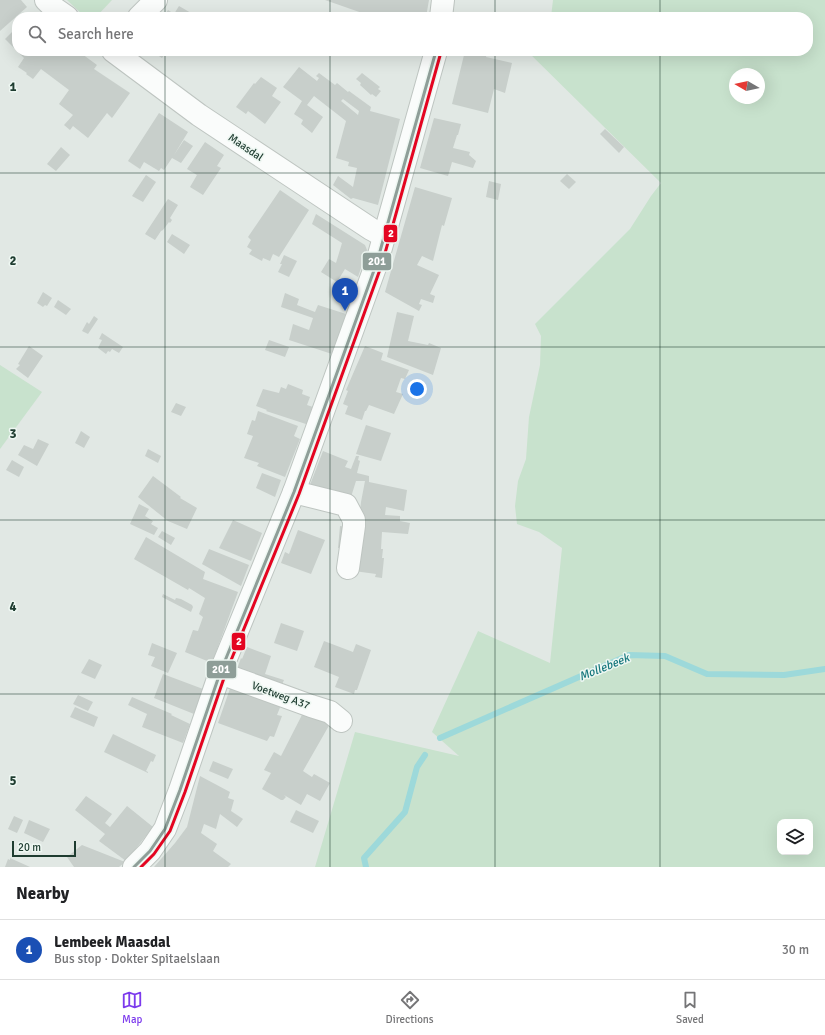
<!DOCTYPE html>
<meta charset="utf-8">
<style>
:root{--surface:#fff;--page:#f2f2f2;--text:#202124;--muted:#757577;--line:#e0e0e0;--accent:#7c3aed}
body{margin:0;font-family:Signika,sans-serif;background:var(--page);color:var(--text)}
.controls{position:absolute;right:12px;bottom:12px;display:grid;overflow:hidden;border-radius:8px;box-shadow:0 4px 16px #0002}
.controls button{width:36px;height:36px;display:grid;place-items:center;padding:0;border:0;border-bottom:1px solid var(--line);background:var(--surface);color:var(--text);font:20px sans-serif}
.compass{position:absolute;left:729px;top:68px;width:36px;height:36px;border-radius:50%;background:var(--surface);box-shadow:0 4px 16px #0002;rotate:279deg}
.scale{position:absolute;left:12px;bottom:10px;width:64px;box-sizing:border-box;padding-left:4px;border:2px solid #1e3c30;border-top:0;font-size:11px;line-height:14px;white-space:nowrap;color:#1e3c30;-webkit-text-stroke:3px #eef7f2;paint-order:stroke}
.you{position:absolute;left:417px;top:389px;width:14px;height:14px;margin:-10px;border:3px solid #fff;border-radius:50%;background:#1a73e8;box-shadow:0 0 0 6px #1a73e833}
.badge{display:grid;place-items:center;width:26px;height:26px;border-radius:50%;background:var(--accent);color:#fff;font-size:13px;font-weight:700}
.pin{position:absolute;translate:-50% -33px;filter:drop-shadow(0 1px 2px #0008)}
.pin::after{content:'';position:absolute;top:21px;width:14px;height:12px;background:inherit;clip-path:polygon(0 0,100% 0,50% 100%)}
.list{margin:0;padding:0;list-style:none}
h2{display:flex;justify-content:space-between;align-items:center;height:52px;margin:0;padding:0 16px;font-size:17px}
h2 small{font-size:13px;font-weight:400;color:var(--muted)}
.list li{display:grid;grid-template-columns:26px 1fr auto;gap:12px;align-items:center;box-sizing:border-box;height:60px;padding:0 16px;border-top:1px solid var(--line)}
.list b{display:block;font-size:15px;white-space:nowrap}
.list p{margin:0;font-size:13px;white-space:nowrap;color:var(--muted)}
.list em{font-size:13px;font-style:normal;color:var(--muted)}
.icon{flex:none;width:22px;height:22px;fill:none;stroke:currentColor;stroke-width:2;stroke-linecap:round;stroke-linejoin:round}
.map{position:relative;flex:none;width:825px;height:867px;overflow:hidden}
.search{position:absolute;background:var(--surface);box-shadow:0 4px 16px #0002;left:12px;right:12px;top:12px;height:44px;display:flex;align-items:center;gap:10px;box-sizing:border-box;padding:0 14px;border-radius:16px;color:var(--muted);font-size:15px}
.sheet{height:112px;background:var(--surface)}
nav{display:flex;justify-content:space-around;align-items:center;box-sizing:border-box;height:56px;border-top:1px solid var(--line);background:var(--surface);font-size:11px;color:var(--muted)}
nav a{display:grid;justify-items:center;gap:2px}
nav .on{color:var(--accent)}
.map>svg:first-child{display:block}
</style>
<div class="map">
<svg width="825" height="867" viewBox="0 0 825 867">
<rect width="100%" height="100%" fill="#e1e8e4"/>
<g fill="#c8e2cd" fill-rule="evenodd">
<path d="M 67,0 L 112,0 L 96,17 L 85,17 Z"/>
<path d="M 553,0 L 825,0 L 825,867 L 315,867 L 355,732 L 459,756 L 432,732 L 478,631 L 550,663 L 562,548 L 539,532 L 517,524 L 515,506 L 518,481 L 526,459 L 529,417 L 540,365 L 541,336 L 535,324 L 630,229 L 651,196 L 661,183 L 527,51 L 808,51 L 808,17 L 551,17 ZM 735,74 L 759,74 L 759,98 L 735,98 ZM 780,822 L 810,822 L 810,852 L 780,852 Z"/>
<path d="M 0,365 L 42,392 L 0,449 Z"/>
</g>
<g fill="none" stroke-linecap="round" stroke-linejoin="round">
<g stroke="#9dd9da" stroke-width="6">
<path d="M 440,738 L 629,655 L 665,656 L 707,674 L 784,675 L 825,669"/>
<path d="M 366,867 L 364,858 L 405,812 L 417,767 L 425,755"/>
</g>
</g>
<g fill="#c8cfcb" fill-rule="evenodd">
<path d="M 0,0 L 21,0 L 27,7 L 0,31 Z"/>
<path d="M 325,0 L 429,0 L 426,17 L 378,17 L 379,16 L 365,14 Z"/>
<path d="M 179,6 L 198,17 L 163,17 L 168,10 L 174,14 Z"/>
<path d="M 32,12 L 38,17 L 27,17 Z"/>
<path d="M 17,27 L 17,51 L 78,51 L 97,65 L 94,69 L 130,93 L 112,118 L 107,113 L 88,138 L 73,126 L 70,130 L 64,125 L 73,115 L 59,104 L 69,90 L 41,69 L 33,79 L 26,74 L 27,73 L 18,67 L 24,58 L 5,39 Z"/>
<path d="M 151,51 L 167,51 L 162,58 Z"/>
<path d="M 359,51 L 372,51 L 371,55 Z"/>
<path d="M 465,51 L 487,51 L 486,57 L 512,63 L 505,93 L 494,89 L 488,113 L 452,104 Z"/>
<path d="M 299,67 L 317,81 L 319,78 L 316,76 L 319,73 L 335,85 L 337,83 L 348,92 L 349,91 L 371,107 L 370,111 L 400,119 L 378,205 L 353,198 L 351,199 L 333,185 L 338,176 L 353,187 L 357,168 L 348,166 L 349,162 L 336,158 L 346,121 L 314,96 L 307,105 L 323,117 L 312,133 L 301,124 L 303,120 L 294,114 L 302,101 L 283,87 ZM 343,99 L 359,111 L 358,115 L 341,101 Z"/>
<path d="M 362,73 L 380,87 L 378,89 L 381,91 L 376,97 L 372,94 L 371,95 L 360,85 L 361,83 L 356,79 Z"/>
<path d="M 261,77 L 277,88 L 272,96 L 281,102 L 265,124 L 248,111 L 246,114 L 236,107 L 254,83 L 255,84 Z"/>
<path d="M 159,113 L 188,132 L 174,155 L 184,140 L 193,146 L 181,163 L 172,158 L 164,170 L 161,168 L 159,171 L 144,162 L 140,169 L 128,161 Z"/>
<path d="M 434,118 L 461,124 L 458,135 L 457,135 L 453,148 L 470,152 L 469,155 L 476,161 L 473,168 L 452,162 L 448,176 L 420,168 Z"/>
<path d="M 605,129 L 624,147 L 619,153 L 600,134 Z"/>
<path d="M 205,142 L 224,155 L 217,166 L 221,168 L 203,195 L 190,187 L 197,175 L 187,169 Z"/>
<path d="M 61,147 L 70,155 L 56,171 L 47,164 Z"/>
<path d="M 567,174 L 576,182 L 569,189 L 560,181 Z"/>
<path d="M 146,175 L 156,182 L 143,202 L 132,196 Z"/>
<path d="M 489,181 L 501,184 L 498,200 L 486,197 Z"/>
<path d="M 415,187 L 452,198 L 444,226 L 442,225 L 433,261 L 422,256 L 417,265 L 439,275 L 430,294 L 435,296 L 433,303 L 421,299 L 419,304 L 422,305 L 419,311 L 385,292 Z"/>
<path d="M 280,190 L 309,210 L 279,257 L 273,254 L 270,261 L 263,258 L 262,261 L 249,254 L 252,250 L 247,247 L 251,240 L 248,237 Z"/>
<path d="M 168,199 L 178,205 L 170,218 L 172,220 L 170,223 L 169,222 L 163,230 L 161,231 L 155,240 L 145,234 Z"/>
<path d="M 316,214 L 365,245 L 367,250 L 358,277 L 345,269 L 337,282 L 321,272 L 329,259 L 336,263 L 342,243 L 312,224 Z"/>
<path d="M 172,234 L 190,245 L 184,254 L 167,242 Z"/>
<path d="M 284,255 L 297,261 L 289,277 L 278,272 L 282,264 L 280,264 Z"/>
<path d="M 43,292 L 52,298 L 47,306 L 45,305 L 43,307 L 37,303 Z"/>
<path d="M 285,293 L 299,299 L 297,305 L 315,312 L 318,305 L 346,314 L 332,354 L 289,340 L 293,324 L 309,330 L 313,318 L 281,307 Z"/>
<path d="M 58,300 L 71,309 L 66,315 L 54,307 Z"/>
<path d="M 397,312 L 414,316 L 408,341 L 428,345 L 429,343 L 441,348 L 433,375 L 387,357 Z"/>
<path d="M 94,316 L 98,319 L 88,334 L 82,331 L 87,322 L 89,324 Z"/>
<path d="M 102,333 L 123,347 L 119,353 L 112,349 L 110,352 L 108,351 L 106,354 L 98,348 L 102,340 L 99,339 Z"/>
<path d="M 269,340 L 289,347 L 285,357 L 265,350 Z"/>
<path d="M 29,346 L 43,356 L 28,378 L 16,369 L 20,365 L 18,364 Z"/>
<path d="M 365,346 L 383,353 L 381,360 L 409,370 L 405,379 L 401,378 L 396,392 L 403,394 L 394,414 L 369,405 L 366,411 L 365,411 L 362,420 L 345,414 L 348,406 L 343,404 L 348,391 L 346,390 Z"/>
<path d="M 288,384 L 303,390 L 302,394 L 310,397 L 307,405 L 316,408 L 309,425 L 266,411 L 267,410 L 256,406 L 263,389 L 279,393 L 281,387 L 286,389 Z"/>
<path d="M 176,403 L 186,407 L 181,416 L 171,412 Z"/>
<path d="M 258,411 L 298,426 L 294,436 L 300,439 L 285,477 L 257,466 L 259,463 L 244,458 L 253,436 L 247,434 L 252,420 L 255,421 Z"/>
<path d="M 366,425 L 391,433 L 381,461 L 356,454 Z"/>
<path d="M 81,431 L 90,437 L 84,448 L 75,443 Z"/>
<path d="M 38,439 L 49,444 L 37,466 L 18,455 L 24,445 L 33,449 Z"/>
<path d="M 148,449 L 161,456 L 158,463 L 145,456 Z"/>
<path d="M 323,451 L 348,461 L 345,467 L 351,469 L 356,456 L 359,456 L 358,460 L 360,461 L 357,473 L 369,476 L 369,482 L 407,490 L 404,511 L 386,507 L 385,515 L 400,516 L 400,521 L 410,523 L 408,534 L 382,532 L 381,549 L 383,549 L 382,558 L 384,558 L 382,578 L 375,577 L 376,574 L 354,571 L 361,502 L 365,481 L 356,481 L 351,497 L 308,490 Z"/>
<path d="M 12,460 L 24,467 L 19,477 L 6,470 Z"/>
<path d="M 262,473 L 281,480 L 275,497 L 256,488 Z"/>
<path d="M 153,476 L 181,497 L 180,498 L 197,508 L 187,529 L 168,521 L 138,497 Z"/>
<path d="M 139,504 L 149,509 L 145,516 L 153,521 L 151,524 L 158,528 L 154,535 L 130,524 Z"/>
<path d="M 233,520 L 262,533 L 251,561 L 219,548 Z"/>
<path d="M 340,526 L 351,528 L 349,549 L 338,548 Z"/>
<path d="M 298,530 L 325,540 L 311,574 L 281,563 L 285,552 L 289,554 Z"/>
<path d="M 162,531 L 175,538 L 171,545 L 158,537 Z"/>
<path d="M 146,537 L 205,572 L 203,579 L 238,592 L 212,663 L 185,652 L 193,630 L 198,631 L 203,617 L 199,614 L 205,598 L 189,588 L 188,590 L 134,559 Z"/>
<path d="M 209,549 L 249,565 L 241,586 L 202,564 Z"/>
<path d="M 163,594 L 175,600 L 176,598 L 181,599 L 192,605 L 193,607 L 191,612 L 162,597 Z"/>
<path d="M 281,623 L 304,631 L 297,651 L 274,643 Z"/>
<path d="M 324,641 L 353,652 L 356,644 L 371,650 L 357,690 L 355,690 L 354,694 L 335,687 L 339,677 L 314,667 Z"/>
<path d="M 152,643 L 177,653 L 168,673 L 151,666 L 155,657 L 148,655 Z"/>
<path d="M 247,647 L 271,656 L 265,674 L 284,680 L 280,689 L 236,672 L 241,658 L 242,659 Z"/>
<path d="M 89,659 L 102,665 L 95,679 L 81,673 Z"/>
<path d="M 163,674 L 203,689 L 194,714 L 154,698 Z"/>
<path d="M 233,680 L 283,700 L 277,715 L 282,716 L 274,737 L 270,736 L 267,741 L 218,723 Z"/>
<path d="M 78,695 L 93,702 L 88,711 L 73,704 Z"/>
<path d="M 132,697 L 172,714 L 171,715 L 190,724 L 183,743 L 142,727 L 147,714 L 128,705 Z"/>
<path d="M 75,707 L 98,717 L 94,727 L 70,717 Z"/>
<path d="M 305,709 L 331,722 L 303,771 L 312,777 L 314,774 L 330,783 L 320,801 L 307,794 L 301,805 L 284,795 L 286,797 L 283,800 L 281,800 L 262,789 L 271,773 L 264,770 L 274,752 L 281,756 Z"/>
<path d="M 113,734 L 156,755 L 153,762 L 151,761 L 146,771 L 148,772 L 148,773 L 104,752 Z"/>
<path d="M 213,761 L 233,769 L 228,779 L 209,771 Z"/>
<path d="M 200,776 L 230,792 L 228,798 L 234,800 L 231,811 L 243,819 L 237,827 L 220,814 L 216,829 L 204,824 L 201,833 L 217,844 L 213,851 L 231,864 L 228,867 L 154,867 L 175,843 L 187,827 Z"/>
<path d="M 86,796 L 112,814 L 105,823 L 110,827 L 127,806 L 153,827 L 126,861 L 99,841 L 105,834 L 75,810 Z"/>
<path d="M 296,810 L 319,821 L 313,833 L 290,822 Z"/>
<path d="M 14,816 L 23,820 L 17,833 L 8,829 Z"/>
<path d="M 29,820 L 50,829 L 43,842 L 24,833 Z"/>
<path d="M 82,845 L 125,862 L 119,867 L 74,867 L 67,857 Z"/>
<path d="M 10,858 L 30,867 L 5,867 L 8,859 L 10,860 Z"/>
</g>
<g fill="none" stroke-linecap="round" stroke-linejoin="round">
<defs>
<g id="minor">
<path d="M 46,0 L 54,8 L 67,17"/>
<path d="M 139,17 L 156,0"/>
<path d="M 441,17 L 443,0"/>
<path d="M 113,51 L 199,115 L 371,229 L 384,236"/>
<path d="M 294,492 L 346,505 L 354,520 L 354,526 L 348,568"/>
<path d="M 220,673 L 311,706 L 330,712 L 341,721"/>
<path d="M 134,867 L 150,851 L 165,829 L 180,790 L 220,673 L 294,492 L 377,262 L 436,51"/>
</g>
</defs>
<use href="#minor" stroke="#bec5c1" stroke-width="24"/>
<use href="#minor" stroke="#fafcfb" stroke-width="22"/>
<defs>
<path id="bus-1" d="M 134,867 L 150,851 L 165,829 L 180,790 L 220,673 L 294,492 L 377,262 L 436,51"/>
<path id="bus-2" d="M 141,867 L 154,854 L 170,831 L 185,792 L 225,675 L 299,494 L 382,264 L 441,52"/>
</defs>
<use href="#bus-1" stroke="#eef7f2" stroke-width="6"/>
<use href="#bus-2" stroke="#eef7f2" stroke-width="6"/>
<use href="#bus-1" stroke="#8e9e98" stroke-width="3"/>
<use href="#bus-2" stroke="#e40521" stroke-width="3"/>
</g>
<path fill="none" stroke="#1e3c30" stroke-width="1" stroke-opacity="0.55" d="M 165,0 L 165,17M 330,0 L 330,17M 495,0 L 495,17M 660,0 L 660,17M 165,51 L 165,867M 330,51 L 330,867M 495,51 L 495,867M 660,51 L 660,867M 0,173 L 825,173M 0,347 L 825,347M 0,520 L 825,520M 0,694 L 825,694"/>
<g text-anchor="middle" stroke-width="3" stroke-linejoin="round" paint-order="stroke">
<g font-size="11" fill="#1e3c30" stroke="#eef7f2">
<text transform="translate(246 147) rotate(34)" y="4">Maasdal</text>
<text transform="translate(281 695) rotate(20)" y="4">Voetweg A37</text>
</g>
<g font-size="12" font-style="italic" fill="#14767c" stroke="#eef7f2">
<text transform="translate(604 667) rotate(-22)" y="4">Mollebeek</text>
</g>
</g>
<g font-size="13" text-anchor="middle" font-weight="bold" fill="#1e3c30" stroke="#eef7f2" stroke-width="3" stroke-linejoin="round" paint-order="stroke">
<text x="13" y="91">1</text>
<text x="13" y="265">2</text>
<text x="13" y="438">3</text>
<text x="13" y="611">4</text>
<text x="13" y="785">5</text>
</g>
<g stroke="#eef7f2" stroke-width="1.5">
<rect x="383" y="224" width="15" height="19" rx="4" fill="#e40521"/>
<rect x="362" y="252" width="30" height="19" rx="4" fill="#8e9e98"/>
<rect x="231" y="632" width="15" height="19" rx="4" fill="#e40521"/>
<rect x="206" y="660" width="31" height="19" rx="4" fill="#8e9e98"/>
</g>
<g font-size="11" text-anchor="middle" font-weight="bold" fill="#fff">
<text x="391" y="237">2</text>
<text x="377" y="265">201</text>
<text x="239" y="645">2</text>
<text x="221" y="673">201</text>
</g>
</svg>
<div class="controls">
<button><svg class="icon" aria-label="layers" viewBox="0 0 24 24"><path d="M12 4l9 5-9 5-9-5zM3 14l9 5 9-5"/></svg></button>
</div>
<svg class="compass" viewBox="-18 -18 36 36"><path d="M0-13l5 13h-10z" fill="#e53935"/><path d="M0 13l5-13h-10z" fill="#757577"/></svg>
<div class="scale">20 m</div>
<div class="you"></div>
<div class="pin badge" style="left:345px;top:311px;background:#1a4fb4">1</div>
<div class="search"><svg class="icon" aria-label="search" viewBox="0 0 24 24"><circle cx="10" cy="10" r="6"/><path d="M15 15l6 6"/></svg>Search here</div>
</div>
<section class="sheet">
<h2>Nearby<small></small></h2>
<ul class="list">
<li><span class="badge" style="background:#1a4fb4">1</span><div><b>Lembeek Maasdal</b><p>Bus stop · Dokter Spitaelslaan</p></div><em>30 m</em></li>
</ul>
</section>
<nav>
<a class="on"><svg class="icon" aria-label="map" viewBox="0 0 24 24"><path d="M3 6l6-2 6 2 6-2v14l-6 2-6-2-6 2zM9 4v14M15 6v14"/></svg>Map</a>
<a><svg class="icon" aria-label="directions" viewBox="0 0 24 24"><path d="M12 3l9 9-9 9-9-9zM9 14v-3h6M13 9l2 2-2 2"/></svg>Directions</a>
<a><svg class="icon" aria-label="saved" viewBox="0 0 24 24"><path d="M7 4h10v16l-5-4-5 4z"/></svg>Saved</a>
</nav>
